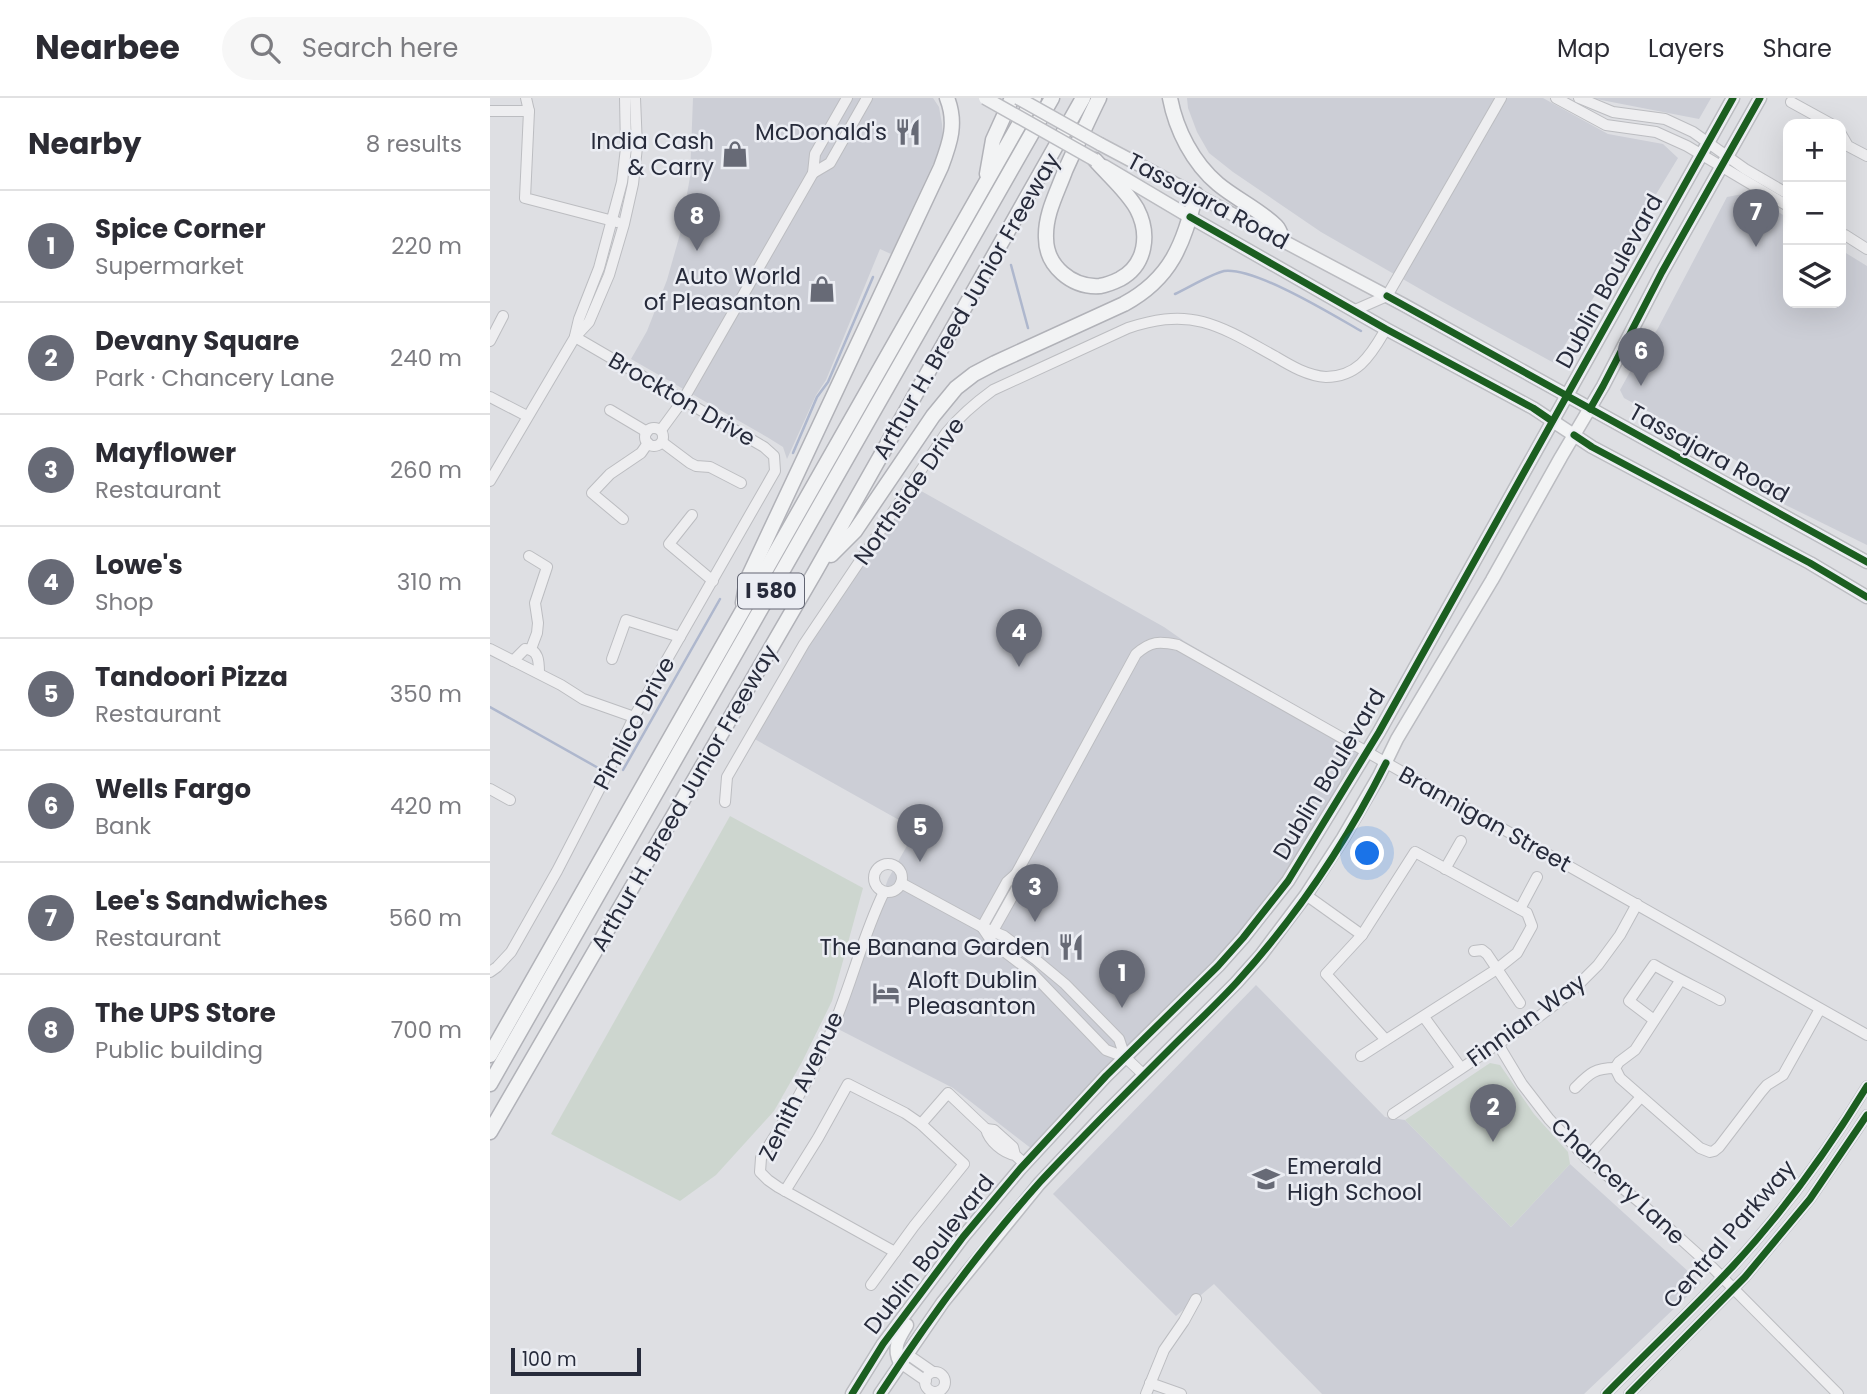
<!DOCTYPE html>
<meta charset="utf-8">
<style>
:root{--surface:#fff;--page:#f7f7f7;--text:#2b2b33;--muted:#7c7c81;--line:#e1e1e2;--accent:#676a76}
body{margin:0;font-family:Poppins,sans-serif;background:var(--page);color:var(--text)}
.controls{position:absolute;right:21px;top:21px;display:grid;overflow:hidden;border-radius:14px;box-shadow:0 7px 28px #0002}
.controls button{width:63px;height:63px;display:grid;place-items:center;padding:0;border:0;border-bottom:2px solid var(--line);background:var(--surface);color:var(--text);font:35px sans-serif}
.scale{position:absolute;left:21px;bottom:18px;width:130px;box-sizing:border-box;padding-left:7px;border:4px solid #272b3b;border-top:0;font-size:19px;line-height:24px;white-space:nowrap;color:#272b3b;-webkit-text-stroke:5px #ebedf3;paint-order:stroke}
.you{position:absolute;left:878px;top:756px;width:24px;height:24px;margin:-18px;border:5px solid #fff;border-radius:50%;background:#1a73e8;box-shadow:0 0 0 10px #1a73e833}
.badge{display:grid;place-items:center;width:46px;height:46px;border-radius:50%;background:var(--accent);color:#fff;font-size:23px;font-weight:700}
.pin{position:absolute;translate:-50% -58px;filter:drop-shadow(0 2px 4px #0008)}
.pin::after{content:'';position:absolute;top:37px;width:24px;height:21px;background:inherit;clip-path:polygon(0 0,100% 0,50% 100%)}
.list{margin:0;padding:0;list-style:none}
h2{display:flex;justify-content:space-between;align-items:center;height:91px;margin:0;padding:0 28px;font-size:30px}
h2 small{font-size:23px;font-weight:400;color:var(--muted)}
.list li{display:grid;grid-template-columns:46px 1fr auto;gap:21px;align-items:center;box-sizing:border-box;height:112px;padding:0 28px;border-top:2px solid var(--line)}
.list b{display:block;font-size:26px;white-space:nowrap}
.list p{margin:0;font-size:23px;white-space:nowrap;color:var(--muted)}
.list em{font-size:23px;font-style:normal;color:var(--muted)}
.icon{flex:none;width:38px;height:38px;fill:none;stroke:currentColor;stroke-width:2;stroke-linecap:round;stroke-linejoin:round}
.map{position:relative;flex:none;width:1377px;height:1296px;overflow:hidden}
header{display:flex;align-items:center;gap:42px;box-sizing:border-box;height:98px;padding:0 35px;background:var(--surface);border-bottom:2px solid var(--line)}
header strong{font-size:33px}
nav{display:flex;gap:38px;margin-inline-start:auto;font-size:24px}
.search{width:490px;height:63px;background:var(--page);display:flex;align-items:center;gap:18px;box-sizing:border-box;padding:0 24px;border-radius:38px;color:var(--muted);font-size:26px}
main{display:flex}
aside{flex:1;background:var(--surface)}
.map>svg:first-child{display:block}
</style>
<header>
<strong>Nearbee</strong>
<div class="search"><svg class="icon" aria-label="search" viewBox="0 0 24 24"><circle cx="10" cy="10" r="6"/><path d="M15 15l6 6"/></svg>Search here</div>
<nav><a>Map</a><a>Layers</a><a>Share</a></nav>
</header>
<main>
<aside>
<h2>Nearby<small>8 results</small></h2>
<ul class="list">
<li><span class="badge">1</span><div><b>Spice Corner</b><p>Supermarket</p></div><em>220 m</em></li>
<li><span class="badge">2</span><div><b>Devany Square</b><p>Park · Chancery Lane</p></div><em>240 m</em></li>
<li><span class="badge">3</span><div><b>Mayflower</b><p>Restaurant</p></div><em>260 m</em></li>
<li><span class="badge">4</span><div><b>Lowe's</b><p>Shop</p></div><em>310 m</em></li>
<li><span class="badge">5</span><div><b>Tandoori Pizza</b><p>Restaurant</p></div><em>350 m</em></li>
<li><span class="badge">6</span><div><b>Wells Fargo</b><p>Bank</p></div><em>420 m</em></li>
<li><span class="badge">7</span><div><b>Lee's Sandwiches</b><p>Restaurant</p></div><em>560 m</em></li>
<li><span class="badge">8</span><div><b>The UPS Store</b><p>Public building</p></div><em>700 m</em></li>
</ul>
</aside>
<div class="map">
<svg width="1377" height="1296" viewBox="0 0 1377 1296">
<rect width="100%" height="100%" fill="#dedfe3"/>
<g fill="#ccced6">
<path d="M 203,0 L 443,0 L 449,9 L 452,26 L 453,39 L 449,53 L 401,156 L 390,151 L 336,282 L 326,297 L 297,361 L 293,349 L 277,339 L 141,261 L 157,233 L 177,182 L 190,136 L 200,79 Z"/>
<path d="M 697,0 L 1053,0 L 1118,36 L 1173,46 L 1188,60 L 1064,265 L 951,203 L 831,134 L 743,74 L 719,55 L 707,34 L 698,10 Z"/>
<path d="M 1101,0 L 1221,0 L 1209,21 Z"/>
<path d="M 1258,95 L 1298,120 L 1298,205 L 1351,205 L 1351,152 L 1377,168 L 1377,447 L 1261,390 L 1255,377 L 1258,369 L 1134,300 L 1130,292 L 1157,243 L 1167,232 L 1237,99 Z"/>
<path d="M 424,389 L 674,529 L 694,543 L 874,647 L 806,764 L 753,835 L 542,1051 L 463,990 L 350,932 L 348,922 L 398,781 L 422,739 L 414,735 L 418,727 L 261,639 L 334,521 Z"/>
<path d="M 766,887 L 895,1019 L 915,1022 L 1021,1129 L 1080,1066 L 1211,1185 L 1094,1296 L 832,1296 L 724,1186 L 686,1218 L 563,1096 Z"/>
</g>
<g fill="#cdd6cf">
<path d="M 240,718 L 373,790 L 342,903 L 312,964 L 284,1013 L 226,1077 L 190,1103 L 61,1036 Z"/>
<path d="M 1000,965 L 1010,967 L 1044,1016 L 1078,1054 L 1080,1066 L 1021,1129 L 915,1022 Z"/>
</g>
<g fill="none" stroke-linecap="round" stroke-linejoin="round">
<g stroke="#aeb7cd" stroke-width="2.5">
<path d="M 521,167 L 538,230"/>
<path d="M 685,196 C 698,190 721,176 734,173 C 765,169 843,217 871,233"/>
<path d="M 303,355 L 327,299 L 338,284 L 383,179"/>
<path d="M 0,609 L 110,671"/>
<path d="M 133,672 L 230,501"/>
</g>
<defs>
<g id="minor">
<path d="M 36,0 L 39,13 L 35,100 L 127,124"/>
<path d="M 1066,0 L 1116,27 L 1166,34 L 1197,48 L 1298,108"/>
<path d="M 1089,0 L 1123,14 L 1175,21 L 1203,34 L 1255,71 L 1298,96"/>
<path d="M 1301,4 L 1341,26"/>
<path d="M 0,13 L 39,13"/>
<path d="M 1351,36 L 1358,48 L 1377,58"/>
<path d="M 323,75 L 340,65 L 377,0"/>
<path d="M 1351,136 L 1355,137 L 1377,151"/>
<path d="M 865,212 L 897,198 L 1011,0"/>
<path d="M 85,238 L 89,221 L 109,170 L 132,84 L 136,50 L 135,0"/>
<path d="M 0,243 L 13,218"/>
<path d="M 0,299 L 37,318"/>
<path d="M 120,312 L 157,334"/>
<circle cx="164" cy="339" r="9"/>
<path d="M 171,332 L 193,302 L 323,75 L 325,56 L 357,0"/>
<path d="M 172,344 L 200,365 L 206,368 L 220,369 L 251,385"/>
<path d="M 0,383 L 85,239 L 99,224 L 119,177 L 134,126 L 143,86 L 147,49 L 145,0"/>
<path d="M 202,417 L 179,446 L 223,483"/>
<path d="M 133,421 L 102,395 L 120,376 L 151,355 L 158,345"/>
<path d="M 39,458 L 57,469 L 45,505 L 48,525 L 47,535 L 41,551"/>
<path d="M 0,551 L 71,587 L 93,601 L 144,619"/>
<path d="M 122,561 L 136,522 L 190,539"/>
<path d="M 23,563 L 35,551 C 49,551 49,564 49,575"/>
<path d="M 0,691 L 20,702"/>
<path d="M 235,704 L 237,679 L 314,546 L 456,335 C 470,318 485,305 503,292 L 638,230 C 662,222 687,217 713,224 C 739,231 762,246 786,259 C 801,268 818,278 836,279 C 849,279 862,274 871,266 C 882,256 889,243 896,231"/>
<circle cx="398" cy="780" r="14"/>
<path d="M 955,771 L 971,743"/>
<path d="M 411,785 L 492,829 L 514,838 L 545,861 L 575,886 L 629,941 L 635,959 L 654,977"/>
<path d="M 394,794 C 373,837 362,884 343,929 C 324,975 298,1018 271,1060 L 270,1074 L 278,1082 L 288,1089 L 405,1154"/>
<path d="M 816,797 L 872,837"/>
<path d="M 1030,811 L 1047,779"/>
<path d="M 492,829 L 517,784 L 526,776 L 646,556 C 661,543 669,543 688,547 L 1377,937"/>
<path d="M 492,829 L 502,844 L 540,873 L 616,952 L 635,959"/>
<path d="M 500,838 L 527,790 L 526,776"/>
<path d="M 984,853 L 992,852 L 997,856 L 1030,905"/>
<path d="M 0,874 L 7,869 L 21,854 L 67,773 L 112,686 L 144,619 L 285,373 L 284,358 L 274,349 L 85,239"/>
<path d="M 1190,883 L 1145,952 L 1129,964 L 1125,970 L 1130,980 L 1210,1050 L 1220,1054 L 1224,1053 L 1229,1049 L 1271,994 L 1277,987 L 1293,977 L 1330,911"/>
<path d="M 934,919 L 971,970"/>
<path d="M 1164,922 L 1139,903 L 1164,867 C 1186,880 1208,890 1230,902"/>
<path d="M 1008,946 L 1032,986 L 1059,1021 L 1096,1060 L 1153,1107 L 1223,1170 L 1348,1296"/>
<path d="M 871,958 L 1007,871 L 1027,855 L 1042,828 L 1037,815 L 925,754 L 872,837 L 836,876 L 896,942"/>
<path d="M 1085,990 C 1099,976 1104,970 1125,970"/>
<path d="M 903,1016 L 1047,920 L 1080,895 L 1108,867 L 1130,837 L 1147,806"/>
<path d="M 431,1026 L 458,995 L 496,1031"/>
<path d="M 525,1057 C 513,1055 499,1043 496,1031 L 504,1032 L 523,1049 L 525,1057 L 535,1066"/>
<path d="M 1096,1060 L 1151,999"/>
<path d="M 295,1093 L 328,1040 L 358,986 L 415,1015 L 431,1026 L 474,1066 L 424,1128 L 381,1187"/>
<path d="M 417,1256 L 443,1274"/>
<path d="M 410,1265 L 436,1283"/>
<circle cx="445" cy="1284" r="10"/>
<path d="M 660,1285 L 691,1296"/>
<path d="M 656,1296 L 674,1252 L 694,1223 L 706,1201"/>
<path d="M 1116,1296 C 1158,1253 1202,1212 1243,1168 C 1294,1113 1338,1052 1377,988"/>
<path d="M 1139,1296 L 1255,1179 L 1320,1101 L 1377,1017"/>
</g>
<g id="major">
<path d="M 610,46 L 914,207 L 1377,464"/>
<path d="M 614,68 L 700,119 L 896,231 L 1043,310 L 1102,349 L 1320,465 L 1377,499"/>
<path d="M 410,1265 C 402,1250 409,1240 417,1227"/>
<path d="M 362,1296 L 393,1246 L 473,1139 L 530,1071 L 616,978 L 728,868 L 753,840 L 798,783 L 889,634 L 1243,0"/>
<path d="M 390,1296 L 453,1204 L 549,1086 L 609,1022 L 746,885 L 771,857 L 816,797 L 853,740 L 889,678 L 907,641 L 1002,482 L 1071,359 L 1113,288 L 1172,174 L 1270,0"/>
</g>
<g id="highway">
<path d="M 680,0 C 686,32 703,65 728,86 C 746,101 770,112 786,128 C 790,132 791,137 793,143"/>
<path d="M 605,62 C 619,78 637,93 647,111 C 660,136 656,167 630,181 C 624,184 616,187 610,188 C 582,190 556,168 556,140 C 555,116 567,95 575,73 C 586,49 597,24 609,0"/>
<path d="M 497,76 L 503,42 L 522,0"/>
<path d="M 341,457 L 365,433 L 443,318 L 466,290 L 484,276 L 505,265 L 634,206 C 682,180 693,146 706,96"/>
<path d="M 253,505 L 257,482 L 451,69 C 460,45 467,25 457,0"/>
<path d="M 0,957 L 544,0"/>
<path d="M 0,986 L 562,0"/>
<path d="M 0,1034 L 325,474 L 593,0"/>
</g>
</defs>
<use href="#minor" stroke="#bcbdc1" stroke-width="12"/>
<use href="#major" stroke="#bbbcc1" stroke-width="15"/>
<use href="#highway" stroke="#b1b2b8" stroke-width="17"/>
<use href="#minor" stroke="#eeeef0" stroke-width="10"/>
<use href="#major" stroke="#f2f3f4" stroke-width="12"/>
<use href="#highway" stroke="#f2f3f4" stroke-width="14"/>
<defs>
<g id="major-bridge">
<path d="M 495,0 L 605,62"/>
<path d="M 528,0 L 610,46"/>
</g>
</defs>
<use href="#major-bridge" stroke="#bbbcc1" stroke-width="15" stroke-linecap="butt"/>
<use href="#major-bridge" stroke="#f2f3f4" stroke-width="12"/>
<defs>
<g id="cycleway">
<path d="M 700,119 L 896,231 L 1043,310 L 1062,323"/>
<path d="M 897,198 L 1377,464"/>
<path d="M 1100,311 L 1113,288 L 1172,174 L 1270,0"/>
<path d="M 1084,337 L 1102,349 L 1320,465 L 1377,499"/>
<path d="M 362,1296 L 393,1246 L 473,1139 L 530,1071 L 616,978 L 728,868 L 753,840 L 798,783 L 889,634 L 1243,0"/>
<path d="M 390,1296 C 438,1222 491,1150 550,1084 C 592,1039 636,995 680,951 C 702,929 726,907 747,884 C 806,819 857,743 896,665"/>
<path d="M 1116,1296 C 1158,1253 1202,1212 1243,1168 C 1294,1113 1338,1052 1377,988"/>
<path d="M 1139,1296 L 1255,1179 L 1320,1101 L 1377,1017"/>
</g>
</defs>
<use href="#cycleway" stroke="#ebedf3" stroke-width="11"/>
<use href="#cycleway" stroke="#1b5e20" stroke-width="7"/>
</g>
<defs>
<symbol id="restaurant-bare" viewBox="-9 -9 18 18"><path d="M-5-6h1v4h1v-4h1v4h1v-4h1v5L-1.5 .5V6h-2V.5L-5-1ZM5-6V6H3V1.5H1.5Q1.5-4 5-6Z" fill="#676a76" stroke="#ebedf3" stroke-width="2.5" paint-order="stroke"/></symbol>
<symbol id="shop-bare" viewBox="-9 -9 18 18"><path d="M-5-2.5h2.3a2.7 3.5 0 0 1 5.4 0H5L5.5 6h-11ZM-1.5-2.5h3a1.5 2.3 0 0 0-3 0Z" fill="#676a76" stroke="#ebedf3" stroke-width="2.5" paint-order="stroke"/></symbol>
<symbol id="hotel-bare" viewBox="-9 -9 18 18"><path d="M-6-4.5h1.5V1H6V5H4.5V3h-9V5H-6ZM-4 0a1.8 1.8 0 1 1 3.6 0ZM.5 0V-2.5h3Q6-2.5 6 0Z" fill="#676a76" stroke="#ebedf3" stroke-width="2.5" paint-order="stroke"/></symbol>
<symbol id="school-bare" viewBox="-9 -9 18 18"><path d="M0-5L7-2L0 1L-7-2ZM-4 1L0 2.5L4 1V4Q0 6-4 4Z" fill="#676a76" stroke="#ebedf3" stroke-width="2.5" paint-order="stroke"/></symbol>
</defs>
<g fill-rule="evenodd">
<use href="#restaurant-bare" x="399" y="15" width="38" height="38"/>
<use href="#shop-bare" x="226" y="37" width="38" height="38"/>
<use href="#shop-bare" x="313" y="172" width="38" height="38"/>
<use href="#restaurant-bare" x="562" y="830" width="38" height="38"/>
<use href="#hotel-bare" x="377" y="876" width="38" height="38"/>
<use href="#school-bare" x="757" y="1062" width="38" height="38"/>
</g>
<g text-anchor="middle" stroke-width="5" stroke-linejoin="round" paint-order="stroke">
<rect fill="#ebedf3" stroke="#626572" stroke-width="2" x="248" y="475.5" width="66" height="35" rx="5"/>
<g font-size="21" font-weight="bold" fill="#272b3b">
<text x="281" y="500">I 580</text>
</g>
<g font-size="23" fill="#272b3b" stroke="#ebedf3" text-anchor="end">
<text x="397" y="42">McDonald's</text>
<text x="224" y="51">India Cash<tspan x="224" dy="26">&amp; Carry</tspan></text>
<text x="311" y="186">Auto World<tspan x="311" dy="26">of Pleasanton</tspan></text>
<text x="560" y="857">The Banana Garden</text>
<text x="417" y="890" text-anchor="start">Aloft Dublin<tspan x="417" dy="26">Pleasanton</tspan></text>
<text x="797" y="1076" text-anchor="start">Emerald<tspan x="797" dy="26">High School</tspan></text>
</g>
<g font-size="23" fill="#272b3b" stroke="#ebedf3">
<text transform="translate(718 103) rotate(28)" y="8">Tassajara Road</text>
<text transform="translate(1119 183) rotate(-61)" y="8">Dublin Boulevard</text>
<text transform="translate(476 208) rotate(-60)" y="8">Arthur H. Breed Junior Freeway</text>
<text transform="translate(192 301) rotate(30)" y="8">Brockton Drive</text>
<text transform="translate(1219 355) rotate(29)" y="8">Tassajara Road</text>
<text transform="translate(419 393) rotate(-55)" y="8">Northside Drive</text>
<text transform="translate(144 625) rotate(-62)" y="8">Pimlico Drive</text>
<text transform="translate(839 676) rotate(-59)" y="8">Dublin Boulevard</text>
<text transform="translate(194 700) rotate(-60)" y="8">Arthur H. Breed Junior Freeway</text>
<text transform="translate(995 721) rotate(29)" y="8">Brannigan Street</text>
<text transform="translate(1036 922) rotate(-36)" y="8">Finnian Way</text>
<text transform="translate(311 988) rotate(-64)" y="8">Zenith Avenue</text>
<text transform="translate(1128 1083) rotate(43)" y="8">Chancery Lane</text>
<text transform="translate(1239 1136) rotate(-49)" y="8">Central Parkway</text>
<text transform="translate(439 1156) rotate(-52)" y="8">Dublin Boulevard</text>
</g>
</g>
</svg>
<div class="controls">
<button>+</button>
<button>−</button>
<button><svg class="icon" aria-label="layers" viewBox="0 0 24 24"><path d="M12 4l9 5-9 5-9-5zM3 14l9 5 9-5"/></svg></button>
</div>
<div class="scale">100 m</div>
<div class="you"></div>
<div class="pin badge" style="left:632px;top:910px">1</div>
<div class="pin badge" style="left:1003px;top:1044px">2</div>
<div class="pin badge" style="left:545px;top:824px">3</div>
<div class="pin badge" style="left:529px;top:569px">4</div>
<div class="pin badge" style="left:430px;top:764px">5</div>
<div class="pin badge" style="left:1151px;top:288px">6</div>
<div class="pin badge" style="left:1266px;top:149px">7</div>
<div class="pin badge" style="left:207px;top:153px">8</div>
</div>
</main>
